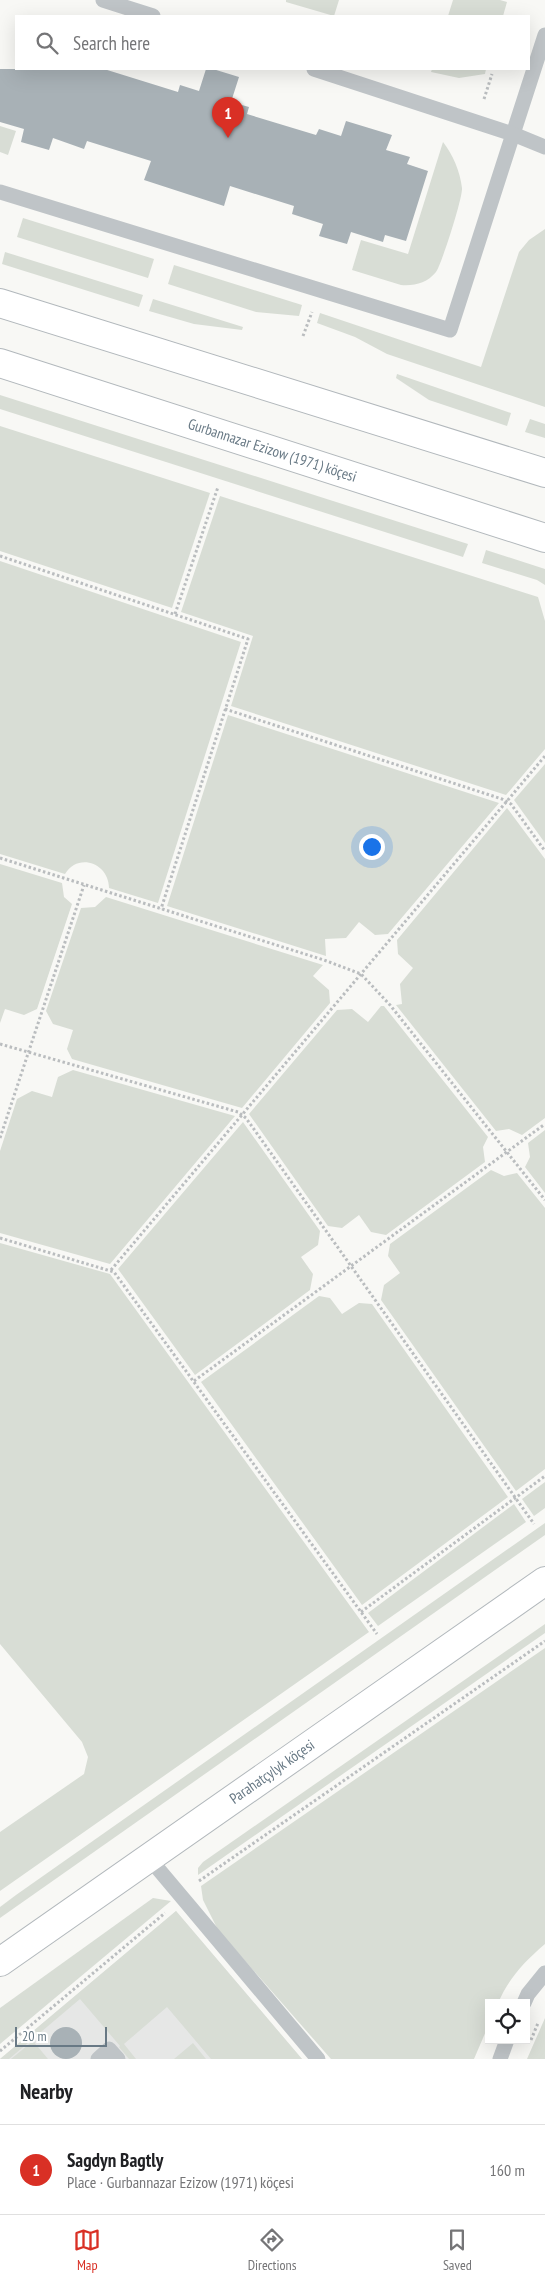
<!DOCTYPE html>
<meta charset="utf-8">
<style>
:root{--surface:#fff;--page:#f6f6f6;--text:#202124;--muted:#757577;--line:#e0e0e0;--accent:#d93025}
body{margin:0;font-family:"PT Sans Narrow",sans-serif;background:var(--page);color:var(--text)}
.controls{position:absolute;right:15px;bottom:15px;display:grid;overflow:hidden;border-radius:0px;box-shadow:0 5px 20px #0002}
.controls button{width:45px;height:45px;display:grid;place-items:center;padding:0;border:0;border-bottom:1px solid var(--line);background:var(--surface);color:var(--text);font:25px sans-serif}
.scale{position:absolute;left:15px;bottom:12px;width:92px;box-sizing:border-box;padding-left:5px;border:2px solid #687985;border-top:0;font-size:14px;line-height:18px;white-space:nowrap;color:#687985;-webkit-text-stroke:4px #fff;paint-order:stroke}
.you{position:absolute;left:371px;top:846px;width:18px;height:18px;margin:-12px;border:4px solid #fff;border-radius:50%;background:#1a73e8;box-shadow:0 0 0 8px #1a73e833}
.badge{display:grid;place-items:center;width:32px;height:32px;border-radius:50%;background:var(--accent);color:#fff;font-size:16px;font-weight:700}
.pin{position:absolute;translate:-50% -41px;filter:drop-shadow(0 1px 2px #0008)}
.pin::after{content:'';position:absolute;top:26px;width:18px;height:15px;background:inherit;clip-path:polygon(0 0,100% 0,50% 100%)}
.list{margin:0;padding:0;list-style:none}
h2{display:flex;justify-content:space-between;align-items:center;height:65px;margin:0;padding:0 20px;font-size:21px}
h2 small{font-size:16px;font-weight:400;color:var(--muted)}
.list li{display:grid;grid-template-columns:32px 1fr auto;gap:15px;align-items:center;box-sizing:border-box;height:90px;padding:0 20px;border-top:1px solid var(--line)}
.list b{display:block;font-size:19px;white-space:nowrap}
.list p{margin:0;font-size:16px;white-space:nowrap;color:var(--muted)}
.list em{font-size:16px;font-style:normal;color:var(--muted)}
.icon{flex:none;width:28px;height:28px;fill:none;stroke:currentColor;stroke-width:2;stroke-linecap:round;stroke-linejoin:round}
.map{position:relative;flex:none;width:545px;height:2059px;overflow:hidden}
.search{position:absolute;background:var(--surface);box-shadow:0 5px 20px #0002;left:15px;right:15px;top:15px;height:55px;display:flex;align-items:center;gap:12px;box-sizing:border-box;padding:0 18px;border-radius:0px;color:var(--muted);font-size:19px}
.sheet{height:155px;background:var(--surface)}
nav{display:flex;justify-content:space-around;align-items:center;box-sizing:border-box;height:70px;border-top:1px solid var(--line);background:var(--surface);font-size:14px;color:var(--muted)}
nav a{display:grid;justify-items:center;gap:2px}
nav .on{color:var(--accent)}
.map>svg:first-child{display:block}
</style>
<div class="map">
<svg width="545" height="2059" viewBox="0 0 545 2059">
<rect width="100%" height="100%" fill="#f8f8f5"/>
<path fill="#e6e7e6" d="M 176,1911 L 302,2059 L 0,2059 Z"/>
<g fill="#d8ddd5">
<path d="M 286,0 L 339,0 L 334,16 L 286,2 Z"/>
<path d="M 453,0 L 500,0 L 507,2 L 503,16 L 448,16 Z"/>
<path d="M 432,69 L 486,69 L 485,74 L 459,78 L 431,72 Z"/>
<path d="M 0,126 L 16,131 L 8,155 L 0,152 Z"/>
<path d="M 443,142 C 453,155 460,171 462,188 C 463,197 441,266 436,272 C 427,283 415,286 401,285 L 352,270 L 361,240 L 408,254 Z"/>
<path d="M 23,218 L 154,259 L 148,278 L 17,237 Z"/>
<path d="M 545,229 L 545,407 L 387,354 L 355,337 L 317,323 L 320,313 L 481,367 L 519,252 L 529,240 Z"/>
<path d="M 5,252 L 143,295 L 139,307 L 2,264 Z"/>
<path d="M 174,265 L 302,305 L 299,316 L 256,312 L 168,284 Z"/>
<path d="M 153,299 L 243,327 L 242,330 L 194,324 L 149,311 Z"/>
<path d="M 397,374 L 511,413 L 507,426 L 429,400 L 396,378 Z"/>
<path d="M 0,395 L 468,544 L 463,557 L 0,409 Z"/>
<path d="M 530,419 L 545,424 L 545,438 L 525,432 Z"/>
<path d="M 0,426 L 210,493 L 172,608 L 0,551 Z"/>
<path d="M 220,496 L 538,597 L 545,621 L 545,749 L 506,795 L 231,706 L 253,636 L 181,612 Z"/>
<path d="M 486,550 L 545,569 L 545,585 L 537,580 L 482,563 Z"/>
<path d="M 0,561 L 241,642 L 158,903 L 109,888 C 109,863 78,852 65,874 L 0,854 Z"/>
<path d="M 228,715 L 499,803 L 388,934 L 375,935 L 359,922 L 346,938 L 325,939 L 326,956 L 167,906 Z"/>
<path d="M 545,764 L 545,843 L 514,800 Z"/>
<path d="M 507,808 L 545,859 L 545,1118 L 522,1135 L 509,1129 L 496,1131 L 396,1005 L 402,1004 L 400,984 L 413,968 L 398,954 L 397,940 Z"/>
<path d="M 0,864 L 62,883 L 64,897 L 72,904 L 37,1009 L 24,1015 L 5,1009 L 0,1023 Z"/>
<path d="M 106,897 L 323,965 L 313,976 L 329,990 L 330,1003 L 242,1108 L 72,1059 L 67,1049 L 73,1030 L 53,1024 L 46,1011 L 81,908 L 95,907 Z"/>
<path d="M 381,1006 L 384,1006 L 488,1137 L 483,1147 L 485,1162 L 386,1235 L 371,1232 L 359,1215 L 342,1228 L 328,1226 L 249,1114 L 337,1010 L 352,1009 L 368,1022 Z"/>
<path d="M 73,1070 L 235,1116 L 110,1264 L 0,1233 L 0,1151 L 17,1099 L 32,1091 L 52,1097 L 58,1077 Z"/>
<path d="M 243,1122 L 320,1231 L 318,1245 L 301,1257 L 313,1274 L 310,1290 L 195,1375 L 118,1269 Z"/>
<path d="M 545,1130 L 545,1193 L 525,1167 L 530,1157 L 528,1143 Z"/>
<path d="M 491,1170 L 504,1176 L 517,1173 L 545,1208 L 545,1469 L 516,1491 L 381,1300 L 384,1285 L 400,1273 L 388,1256 L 390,1244 Z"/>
<path d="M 0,1243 L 110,1274 L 369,1632 L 0,1891 L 0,1832 L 84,1774 L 88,1757 L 82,1742 L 0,1644 Z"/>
<path d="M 319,1296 L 330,1298 L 342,1314 L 359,1303 L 372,1304 L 508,1497 L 362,1605 L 201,1382 Z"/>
<path d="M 545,1482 L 545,1508 L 534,1516 L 522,1499 Z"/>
<path d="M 514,1504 L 526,1522 L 378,1626 L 368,1613 Z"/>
<path d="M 545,1523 L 545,1535 L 0,1918 L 0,1907 L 16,1895 Z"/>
<path d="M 545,1624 L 545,1633 L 198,1875 L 198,1868 L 203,1862 Z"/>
<path d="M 545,1648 L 545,1944 C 524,1962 509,1978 498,2003 L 489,2003 L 489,2024 L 474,2059 L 331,2059 L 218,1930 L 203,1900 L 201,1886 Z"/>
<path d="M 153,1898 L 171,1901 L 0,2044 L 0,2008 Z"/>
<path d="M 176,1911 L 302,2059 L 211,2059 L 167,2007 L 124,2044 L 136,2059 L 129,2059 L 119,2047 L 120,2046 L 80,1999 L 9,2059 L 0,2059 Z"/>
<path d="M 545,2018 L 545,2059 L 527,2059 Z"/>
<path d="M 33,2041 L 48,2059 L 11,2059 Z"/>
<path d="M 193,2043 L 206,2059 L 174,2059 Z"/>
</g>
<g fill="#a8b1b6">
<path d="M 0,69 L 104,69 L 178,92 L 180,85 L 199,91 L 206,69 L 213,69 L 239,77 L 231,102 L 249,107 L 247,114 L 316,135 L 319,129 L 341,136 L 346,121 L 392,135 L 386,150 L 410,157 L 407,164 L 428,171 L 406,241 L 385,235 L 383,242 L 351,232 L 347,244 L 319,236 L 323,224 L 292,214 L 294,206 L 230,186 L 224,206 L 144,180 L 151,161 L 87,141 L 84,149 L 53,138 L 49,150 L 21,142 L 24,129 L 0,122 Z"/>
<circle cx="66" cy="2043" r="16"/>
</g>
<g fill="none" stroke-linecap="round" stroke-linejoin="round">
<defs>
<g id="secondary">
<path d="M 0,303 L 545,473"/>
<path id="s1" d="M 0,363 L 545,538"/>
<path id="s2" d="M 0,1962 L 545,1581"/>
</g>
</defs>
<use href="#secondary" stroke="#b2b8bc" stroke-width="30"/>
<g stroke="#babdbf" stroke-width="3" stroke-dasharray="2.5 2.5" stroke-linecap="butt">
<path d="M 484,99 L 492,74"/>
<path d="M 303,336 L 312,312"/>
<path d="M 0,556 L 248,639 L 161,909"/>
<path d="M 175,614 L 218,487"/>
<path d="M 225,709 L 502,799 L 511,804 L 545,851"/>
<path d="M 0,858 L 324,960 L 361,974 L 390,1005 L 545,1200"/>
<path d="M 0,1044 L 238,1112 L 246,1118 L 534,1524"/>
<path d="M 0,1138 L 84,885"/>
<path d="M 0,1238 L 114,1272 L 377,1634"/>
<path d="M 111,1270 L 545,756"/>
<path d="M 194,1381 L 545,1124"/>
<path d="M 361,1612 L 545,1476"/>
<path d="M 199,1881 L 545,1641"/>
<path d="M 531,2040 L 538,2023"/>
<path d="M 0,2051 L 165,1913"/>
</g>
<g stroke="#bfc4c7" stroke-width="15">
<path d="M 103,0 L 153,16"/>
<path d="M 545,35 L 513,134 L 545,147"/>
<path d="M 0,192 L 450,330 L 513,134 L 314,69"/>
<path d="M 149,1858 L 318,2059"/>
<path d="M 524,2003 L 528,1994 L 545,1973"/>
<path d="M 98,2059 L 109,2049 L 118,2059"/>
<path d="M 500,2059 L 507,2040"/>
</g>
<use href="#secondary" stroke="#fff" stroke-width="28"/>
</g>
<g text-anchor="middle" stroke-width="5" stroke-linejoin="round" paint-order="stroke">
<g font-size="15" fill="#687985" stroke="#fff">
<text dy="5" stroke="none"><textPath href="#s1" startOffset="286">Gurbannazar Ezizow (1971) köçesi</textPath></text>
<text dy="5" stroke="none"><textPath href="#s2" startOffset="332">Parahatçylyk köçesi</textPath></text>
</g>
</g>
</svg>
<div class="controls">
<button><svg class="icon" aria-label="locate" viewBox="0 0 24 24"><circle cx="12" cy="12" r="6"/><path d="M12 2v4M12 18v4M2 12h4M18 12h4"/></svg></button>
</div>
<div class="scale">20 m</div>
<div class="you"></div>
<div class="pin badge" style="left:228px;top:138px">1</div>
<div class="search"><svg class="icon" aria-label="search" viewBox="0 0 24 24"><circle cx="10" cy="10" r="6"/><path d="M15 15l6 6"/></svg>Search here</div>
</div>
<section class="sheet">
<h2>Nearby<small></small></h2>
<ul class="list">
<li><span class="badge">1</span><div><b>Sagdyn Bagtly</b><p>Place · Gurbannazar Ezizow (1971) köçesi</p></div><em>160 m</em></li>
</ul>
</section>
<nav>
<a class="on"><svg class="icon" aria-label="map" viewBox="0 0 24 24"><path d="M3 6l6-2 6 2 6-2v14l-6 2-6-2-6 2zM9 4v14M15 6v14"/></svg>Map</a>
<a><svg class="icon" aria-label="directions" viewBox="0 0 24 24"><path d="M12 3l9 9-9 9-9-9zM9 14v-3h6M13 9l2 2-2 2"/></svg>Directions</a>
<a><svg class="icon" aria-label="saved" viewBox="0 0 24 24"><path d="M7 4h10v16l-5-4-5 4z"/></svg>Saved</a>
</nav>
